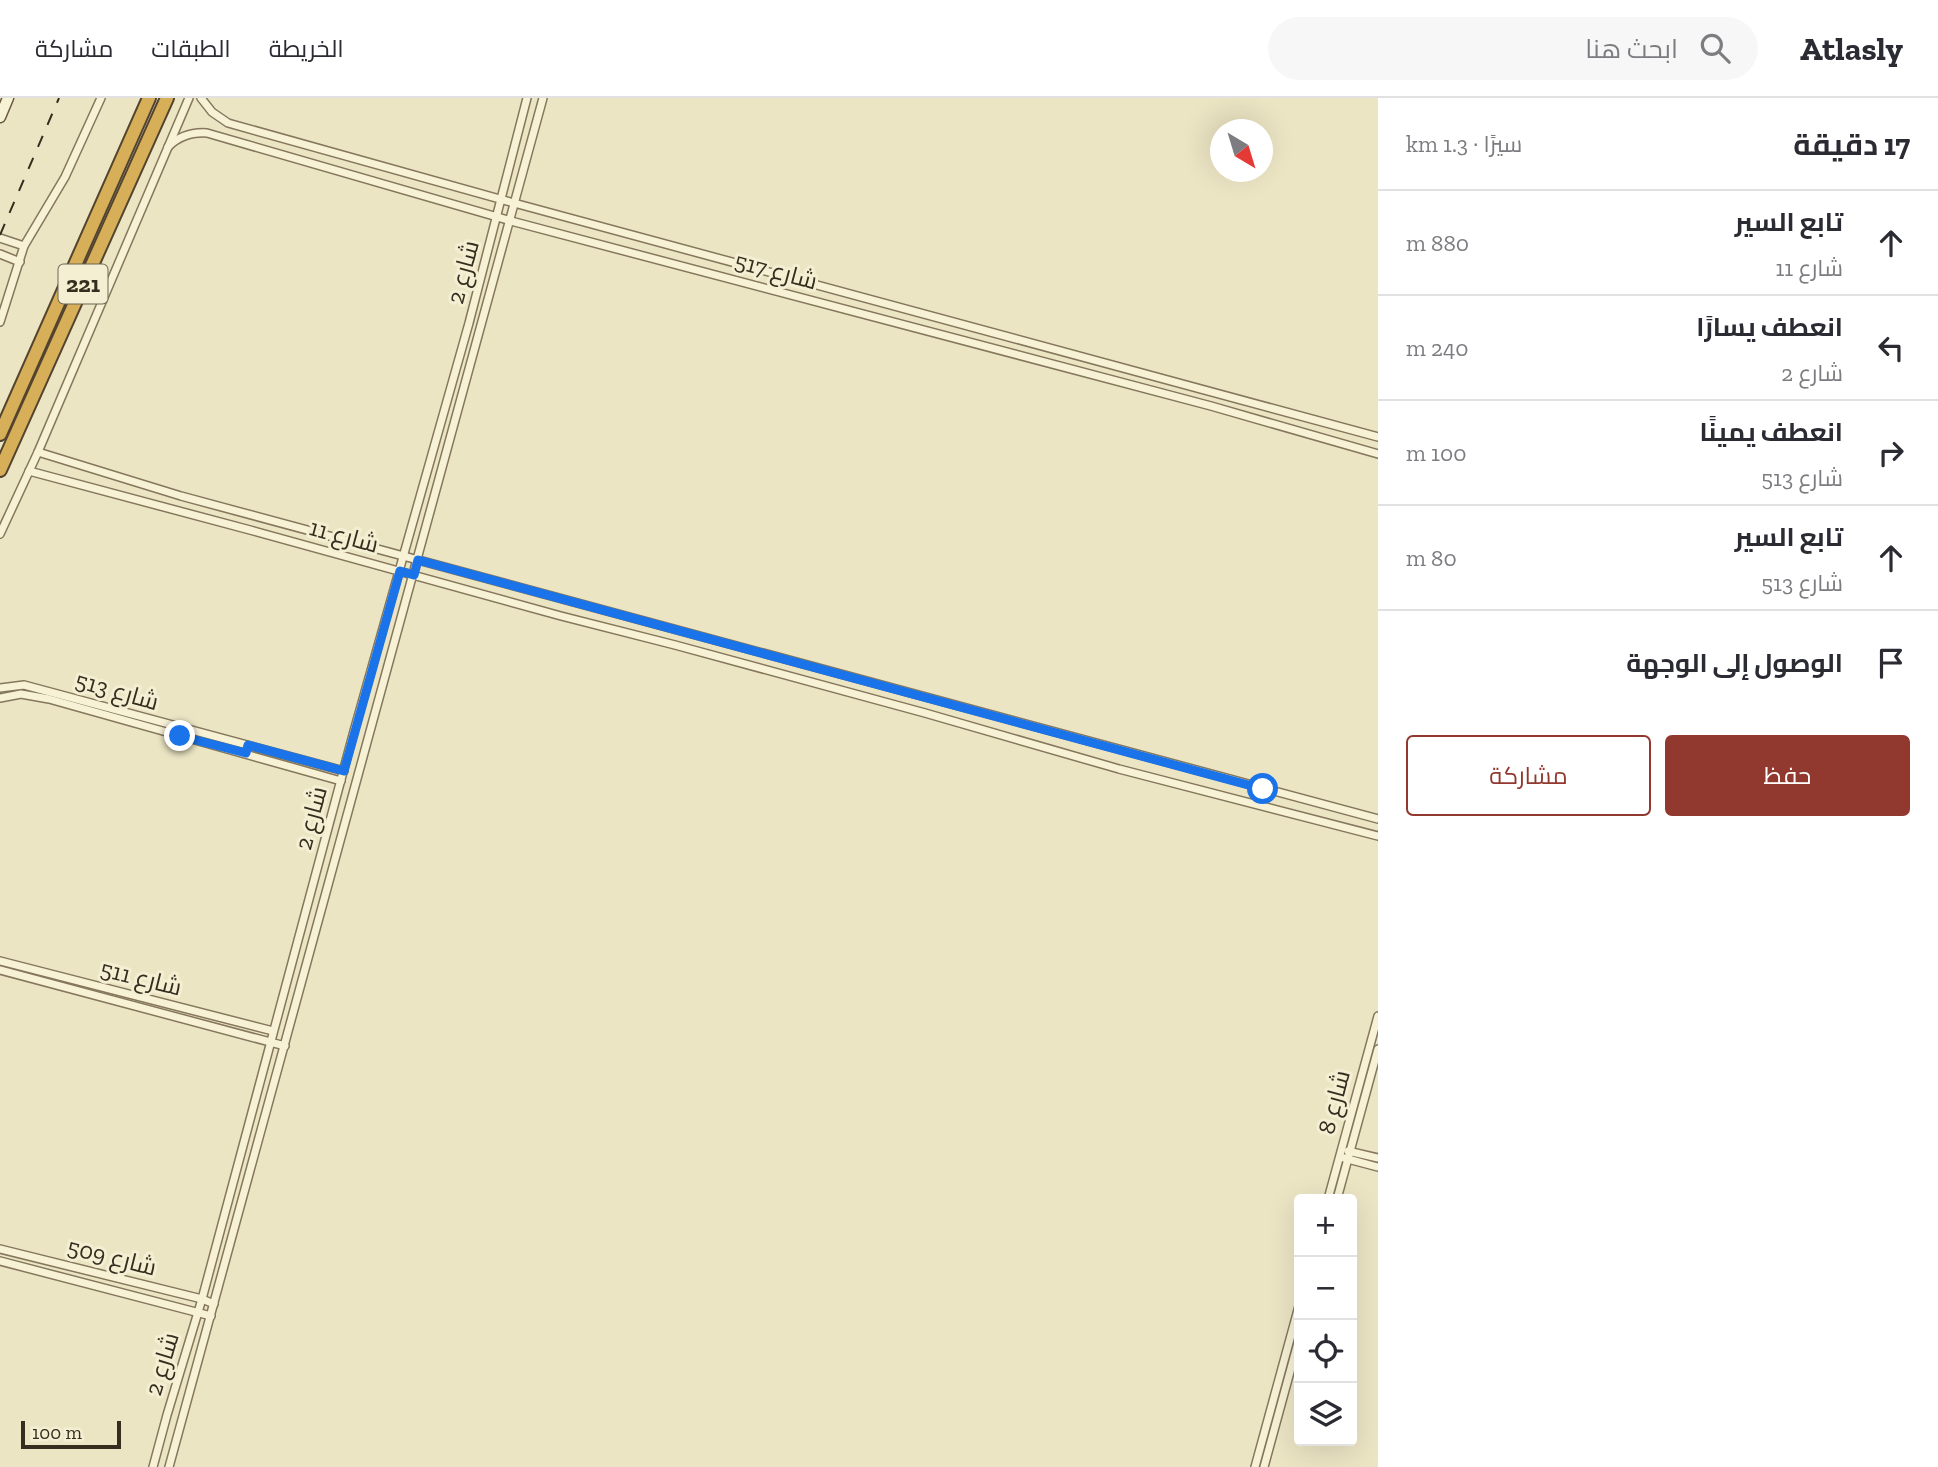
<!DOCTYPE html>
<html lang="ar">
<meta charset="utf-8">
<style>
:root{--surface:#fff;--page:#f7f7f7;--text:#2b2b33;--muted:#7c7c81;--line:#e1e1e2;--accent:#91392e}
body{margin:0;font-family:"Zilla Slab",Cairo,serif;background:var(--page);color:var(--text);direction:rtl}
.controls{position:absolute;right:21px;bottom:21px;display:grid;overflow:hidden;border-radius:7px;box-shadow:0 7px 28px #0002}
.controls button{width:63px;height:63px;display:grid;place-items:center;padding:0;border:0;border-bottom:2px solid var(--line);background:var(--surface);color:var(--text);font:35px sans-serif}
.compass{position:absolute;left:1210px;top:21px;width:63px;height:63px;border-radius:50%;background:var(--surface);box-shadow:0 7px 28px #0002;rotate:142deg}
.scale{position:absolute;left:21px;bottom:18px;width:100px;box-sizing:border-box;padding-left:7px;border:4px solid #362d1e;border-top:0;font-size:19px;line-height:24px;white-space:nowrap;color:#362d1e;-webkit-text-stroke:5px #f4eed3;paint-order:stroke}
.stop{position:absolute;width:21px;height:21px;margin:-16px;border:5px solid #1a73e8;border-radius:50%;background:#fff}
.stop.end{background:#1a73e8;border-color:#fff;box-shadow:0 2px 7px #0008}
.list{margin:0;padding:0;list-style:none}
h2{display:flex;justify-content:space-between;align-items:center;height:91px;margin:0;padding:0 28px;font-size:30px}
h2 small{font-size:23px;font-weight:400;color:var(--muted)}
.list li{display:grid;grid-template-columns:46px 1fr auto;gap:21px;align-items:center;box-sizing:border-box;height:105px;padding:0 28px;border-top:2px solid var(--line)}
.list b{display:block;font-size:26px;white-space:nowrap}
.list p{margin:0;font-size:23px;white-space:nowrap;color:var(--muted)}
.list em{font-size:23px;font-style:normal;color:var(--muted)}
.actions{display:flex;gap:14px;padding:21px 28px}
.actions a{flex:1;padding:16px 0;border:2px solid var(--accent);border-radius:7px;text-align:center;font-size:24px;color:var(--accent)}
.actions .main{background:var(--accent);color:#fff}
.icon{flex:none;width:38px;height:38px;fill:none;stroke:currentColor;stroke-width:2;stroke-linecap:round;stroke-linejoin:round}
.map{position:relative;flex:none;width:1378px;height:1369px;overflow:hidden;direction:ltr}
header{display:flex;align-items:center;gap:42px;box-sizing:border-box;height:98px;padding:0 35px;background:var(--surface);border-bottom:2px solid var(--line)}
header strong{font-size:33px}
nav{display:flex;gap:38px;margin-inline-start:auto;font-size:24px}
.search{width:490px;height:63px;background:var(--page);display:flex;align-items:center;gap:18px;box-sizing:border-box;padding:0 24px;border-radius:38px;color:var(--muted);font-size:26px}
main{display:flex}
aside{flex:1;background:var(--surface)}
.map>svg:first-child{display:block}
</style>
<header>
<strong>Atlasly</strong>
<div class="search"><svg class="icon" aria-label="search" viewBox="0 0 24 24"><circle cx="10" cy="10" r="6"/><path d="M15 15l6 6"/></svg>ابحث هنا</div>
<nav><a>الخريطة</a><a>الطبقات</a><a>مشاركة</a></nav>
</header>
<main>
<aside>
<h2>17 دقيقة<small>سيرًا · 1.3 km</small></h2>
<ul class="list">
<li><svg class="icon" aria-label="ahead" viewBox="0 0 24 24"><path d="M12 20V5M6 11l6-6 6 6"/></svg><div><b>تابع السير</b><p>شارع 11</p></div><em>880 m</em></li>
<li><svg class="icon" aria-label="left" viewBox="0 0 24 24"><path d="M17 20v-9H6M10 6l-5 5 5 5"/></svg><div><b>انعطف يسارًا</b><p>شارع 2</p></div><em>240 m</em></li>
<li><svg class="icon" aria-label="right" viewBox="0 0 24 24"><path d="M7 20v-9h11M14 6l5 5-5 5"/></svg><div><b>انعطف يمينًا</b><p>شارع 513</p></div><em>100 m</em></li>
<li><svg class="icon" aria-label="ahead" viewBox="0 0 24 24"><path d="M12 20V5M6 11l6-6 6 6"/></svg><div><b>تابع السير</b><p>شارع 513</p></div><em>80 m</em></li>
<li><svg class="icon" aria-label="arrive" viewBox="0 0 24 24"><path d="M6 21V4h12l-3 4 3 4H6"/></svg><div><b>الوصول إلى الوجهة</b></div></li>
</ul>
<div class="actions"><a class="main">حفظ</a><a>مشاركة</a></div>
</aside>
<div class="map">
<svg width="1378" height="1369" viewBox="0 0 1378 1369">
<rect width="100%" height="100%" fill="#ece5c4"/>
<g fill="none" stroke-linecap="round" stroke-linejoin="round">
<defs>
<g id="street">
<path d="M 201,0 L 212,14 L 228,25 L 514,105 L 1378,339"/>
<path d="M 168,49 C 179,38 191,34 207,35 L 511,123 L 1211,308 L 1378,356"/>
<path d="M 0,140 L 24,148"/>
<path d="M 0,156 L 20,164"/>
<path d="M 0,224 L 24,148 L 65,79 L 101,0"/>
<path d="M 38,354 L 181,398 L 1378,721"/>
<path d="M 29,373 L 250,432 L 561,518 L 675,547 L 925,615 L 1119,671 L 1378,738"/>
<path d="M 0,436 L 38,354 L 189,0"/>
<path d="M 0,590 L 24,587 L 344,673"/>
<path d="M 0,600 L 21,596 L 49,601 L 341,683"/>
<path d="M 0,863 L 273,933"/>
<path d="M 0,872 L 285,948"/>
<path d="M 1348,1053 L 1378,1060"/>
<path d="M 1344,1060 L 1378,1069"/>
<path d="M 1328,1101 L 1378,918"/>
<path d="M 1337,1101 L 1378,951"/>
<path d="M 0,1151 L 202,1201 L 214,1206"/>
<path d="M 0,1163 L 211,1218"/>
<path d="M 153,1369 L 167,1317 L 202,1201 L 354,633 L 469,225 L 527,0"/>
<path d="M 169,1369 L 543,0"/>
<path d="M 1255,1369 L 1299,1208"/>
<path d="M 1264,1369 L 1299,1241"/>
</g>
<path id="secondary" d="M 0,19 L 8,0"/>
<g id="highway">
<path d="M 0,336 L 149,0"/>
<path d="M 0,372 L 167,0"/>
</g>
</defs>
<use href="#street" stroke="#85775b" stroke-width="10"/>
<use href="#secondary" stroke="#67583e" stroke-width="13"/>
<use href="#highway" stroke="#53442f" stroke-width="16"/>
<use href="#street" stroke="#f7f1d6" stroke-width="7"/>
<use href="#secondary" stroke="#f7f1d6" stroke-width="10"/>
<use href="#highway" stroke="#d7af58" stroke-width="12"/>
<path stroke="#362d1e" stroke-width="2" stroke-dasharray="12 12" stroke-linecap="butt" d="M 0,137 L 59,0"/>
</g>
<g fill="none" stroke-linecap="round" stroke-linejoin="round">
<path stroke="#1a73e8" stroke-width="9" d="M 180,638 L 246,655 L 248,647 L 344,673 L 400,473 L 414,477 L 418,462 L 1263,691"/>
</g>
<g text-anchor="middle" stroke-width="6" stroke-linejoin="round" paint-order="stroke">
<rect fill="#f4eed3" stroke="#6f6754" stroke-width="2" x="58.5" y="166.5" width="49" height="39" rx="5"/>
<g font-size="23" font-weight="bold" fill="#362d1e">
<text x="83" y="194">221</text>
</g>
<g font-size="24" fill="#362d1e" stroke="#f4eed3">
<text transform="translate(776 173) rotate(15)" y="8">شارع 517</text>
<text transform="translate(463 174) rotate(-75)" y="8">شارع 2</text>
<text transform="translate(344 438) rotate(15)" y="8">شارع 11</text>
<text transform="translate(117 593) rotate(16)" y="8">شارع 513</text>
<text transform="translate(311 720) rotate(-75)" y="8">شارع 2</text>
<text transform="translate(141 880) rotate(14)" y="8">شارع 511</text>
<text transform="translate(1334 1004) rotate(-75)" y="8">شارع 8</text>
<text transform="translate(112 1159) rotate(14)" y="8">شارع 509</text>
<text transform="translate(162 1266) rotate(-73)" y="8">شارع 2</text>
</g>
</g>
</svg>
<div class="controls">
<button>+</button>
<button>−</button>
<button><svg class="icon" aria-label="locate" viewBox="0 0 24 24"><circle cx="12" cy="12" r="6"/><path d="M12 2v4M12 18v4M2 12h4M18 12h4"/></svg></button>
<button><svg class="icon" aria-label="layers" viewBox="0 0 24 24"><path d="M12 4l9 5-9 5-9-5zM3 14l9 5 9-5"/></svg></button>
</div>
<svg class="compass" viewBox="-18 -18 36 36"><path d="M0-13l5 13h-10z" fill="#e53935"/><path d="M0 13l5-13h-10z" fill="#7c7c81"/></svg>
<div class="scale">100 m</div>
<div class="stop" style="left:1263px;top:691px"></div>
<div class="stop end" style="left:180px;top:638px"></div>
</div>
</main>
